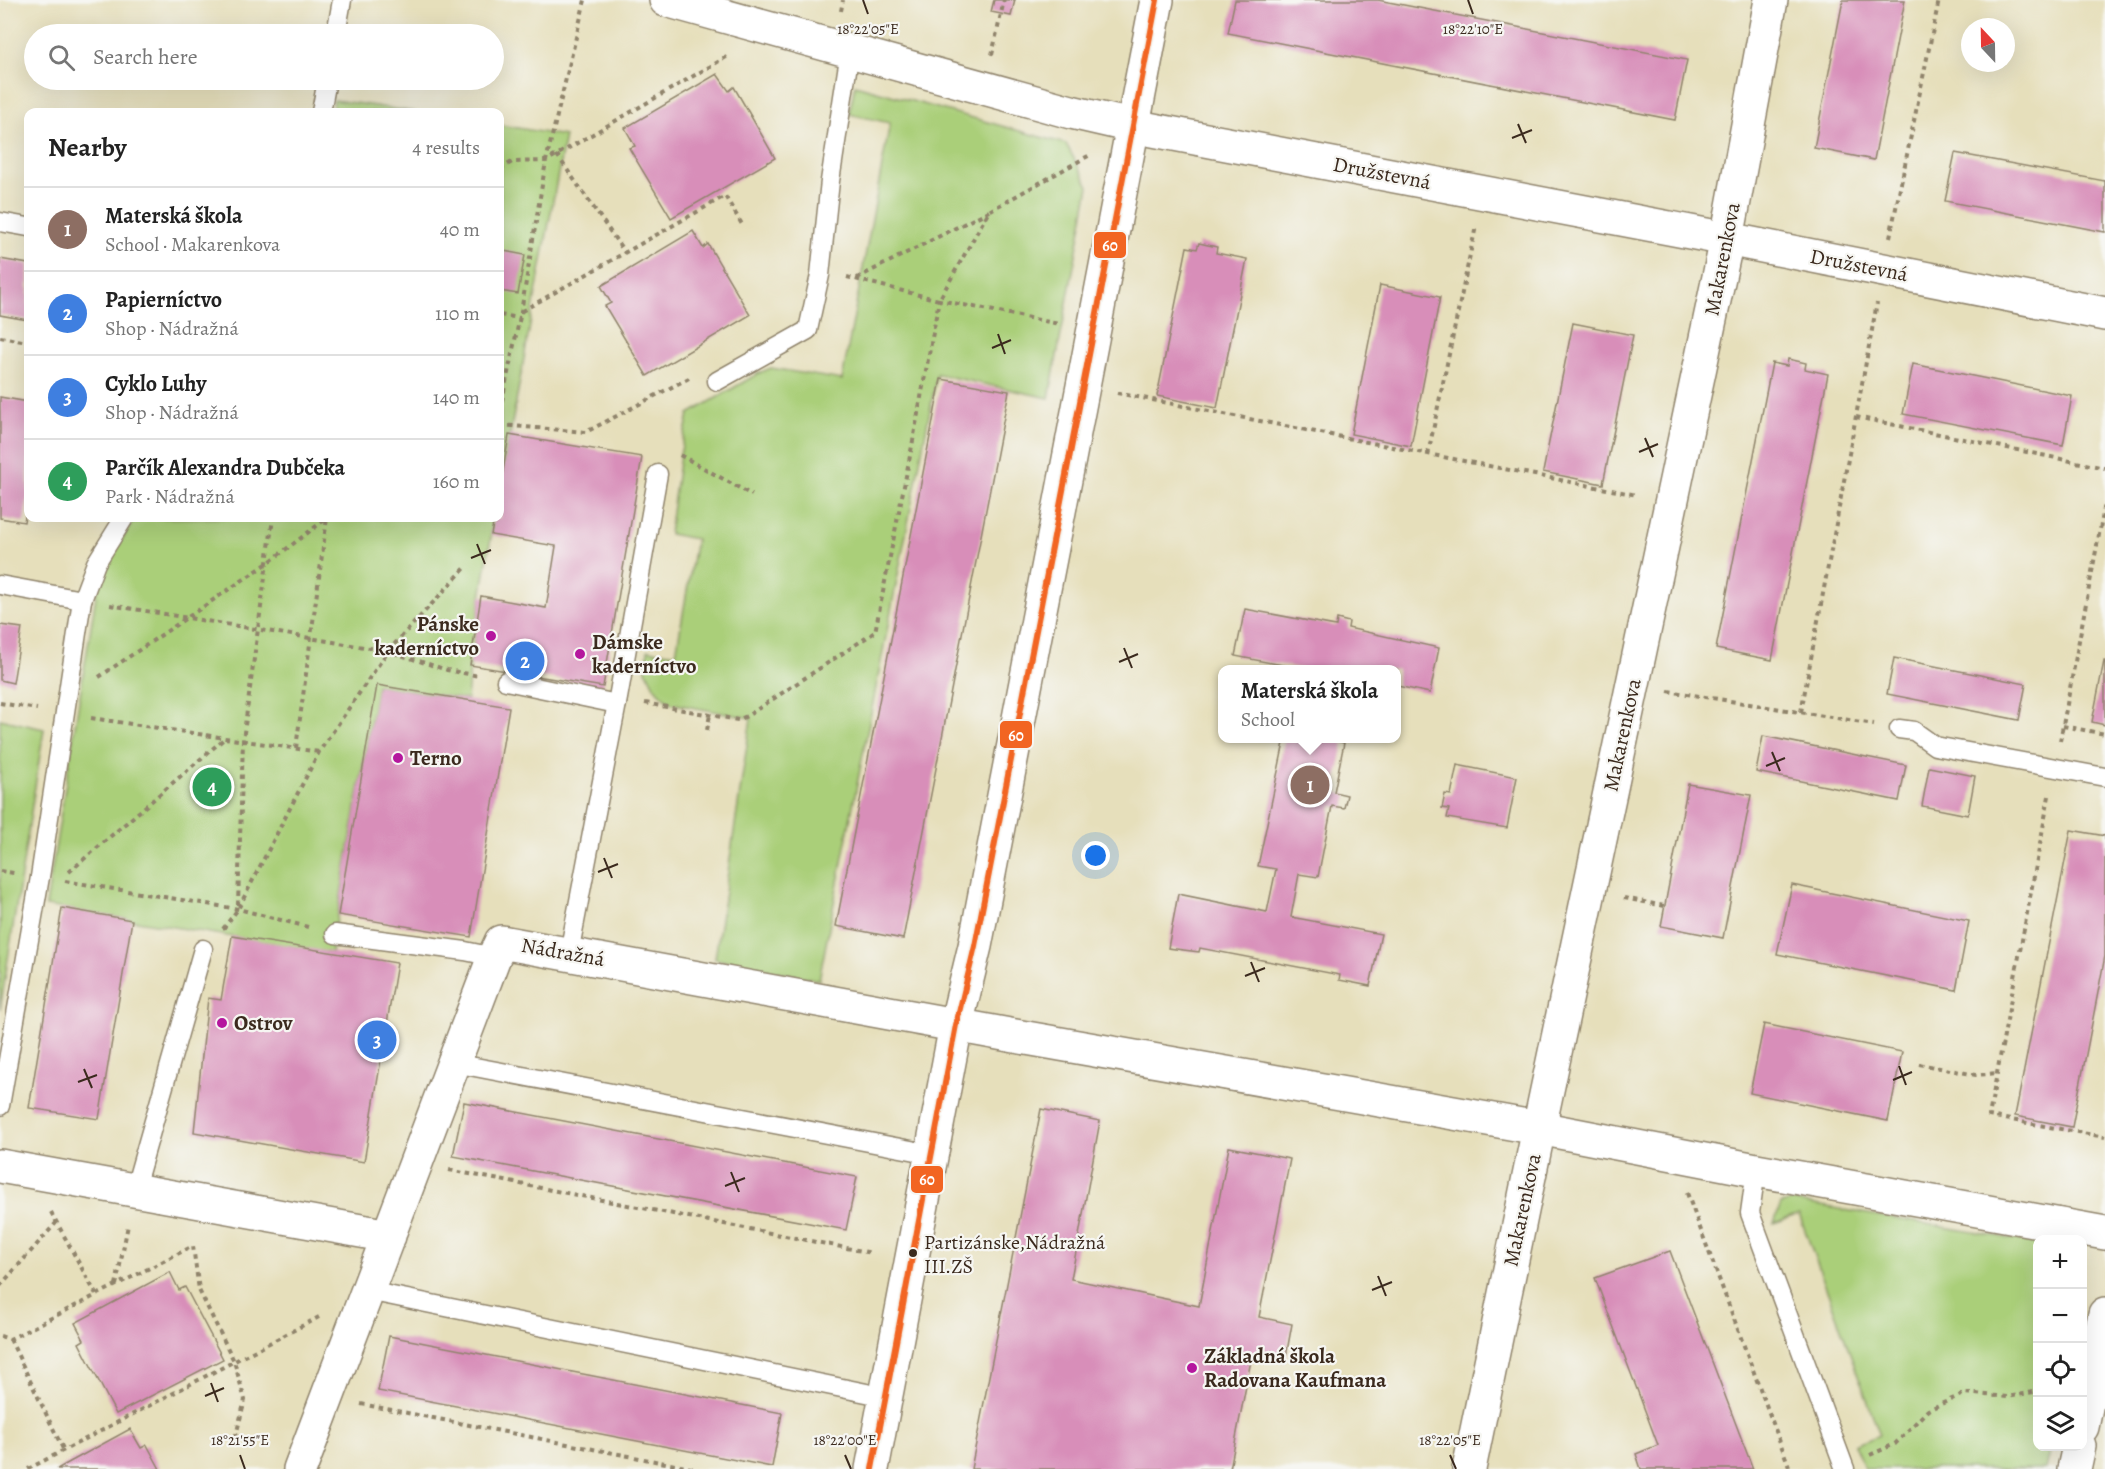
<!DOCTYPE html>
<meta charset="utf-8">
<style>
:root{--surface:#fff;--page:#f6f6f6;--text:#222;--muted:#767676;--line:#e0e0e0;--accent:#db2777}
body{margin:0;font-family:Alegreya,serif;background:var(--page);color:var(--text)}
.controls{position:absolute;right:18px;bottom:18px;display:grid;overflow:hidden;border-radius:12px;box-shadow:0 6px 24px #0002}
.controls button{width:54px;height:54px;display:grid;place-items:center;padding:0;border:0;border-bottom:2px solid var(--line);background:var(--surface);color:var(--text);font:30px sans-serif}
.compass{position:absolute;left:1961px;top:18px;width:54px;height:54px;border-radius:50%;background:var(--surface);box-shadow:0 6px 24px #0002;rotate:338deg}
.you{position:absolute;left:1096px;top:856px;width:21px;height:21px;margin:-15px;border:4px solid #fff;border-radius:50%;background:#1a73e8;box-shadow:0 0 0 9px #1a73e833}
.badge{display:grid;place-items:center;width:39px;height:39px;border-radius:50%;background:var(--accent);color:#fff;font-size:20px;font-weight:700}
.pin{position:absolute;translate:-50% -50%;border:3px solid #fff;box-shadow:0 2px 6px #0006}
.popup{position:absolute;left:1218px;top:665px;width:183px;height:78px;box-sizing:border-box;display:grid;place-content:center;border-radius:12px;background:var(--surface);filter:drop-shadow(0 2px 4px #0005);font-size:20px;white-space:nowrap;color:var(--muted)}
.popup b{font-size:22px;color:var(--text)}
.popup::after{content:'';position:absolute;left:50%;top:100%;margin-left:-12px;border:12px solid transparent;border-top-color:var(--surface)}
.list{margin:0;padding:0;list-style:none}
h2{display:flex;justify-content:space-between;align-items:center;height:78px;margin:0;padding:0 24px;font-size:26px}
h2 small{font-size:20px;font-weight:400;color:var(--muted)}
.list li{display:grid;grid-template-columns:39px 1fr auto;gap:18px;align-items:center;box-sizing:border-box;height:84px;padding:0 24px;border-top:2px solid var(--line)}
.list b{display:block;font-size:22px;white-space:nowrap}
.list p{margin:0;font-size:20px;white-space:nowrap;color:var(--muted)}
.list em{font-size:20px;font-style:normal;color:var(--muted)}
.icon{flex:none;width:33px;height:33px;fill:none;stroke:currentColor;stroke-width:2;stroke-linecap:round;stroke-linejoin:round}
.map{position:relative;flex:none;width:2105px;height:1469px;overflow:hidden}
.search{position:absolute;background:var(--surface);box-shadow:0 6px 24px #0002;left:24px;top:24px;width:480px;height:66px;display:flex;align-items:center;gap:15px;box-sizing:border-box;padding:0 21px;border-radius:33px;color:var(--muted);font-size:22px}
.panel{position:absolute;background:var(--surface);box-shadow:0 6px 24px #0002;left:24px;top:108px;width:480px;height:414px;border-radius:12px}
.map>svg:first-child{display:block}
</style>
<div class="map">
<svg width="2105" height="1469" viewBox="0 0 2105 1469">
<rect width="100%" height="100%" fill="#f6f6f2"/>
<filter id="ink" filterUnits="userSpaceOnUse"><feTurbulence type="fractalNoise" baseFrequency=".0167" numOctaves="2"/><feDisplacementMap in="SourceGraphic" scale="12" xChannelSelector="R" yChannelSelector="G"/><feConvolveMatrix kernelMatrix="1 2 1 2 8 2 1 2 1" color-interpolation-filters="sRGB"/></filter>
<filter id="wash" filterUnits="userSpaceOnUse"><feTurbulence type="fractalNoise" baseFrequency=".008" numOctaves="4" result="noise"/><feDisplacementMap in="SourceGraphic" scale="24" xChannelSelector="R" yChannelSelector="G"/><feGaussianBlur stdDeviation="1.35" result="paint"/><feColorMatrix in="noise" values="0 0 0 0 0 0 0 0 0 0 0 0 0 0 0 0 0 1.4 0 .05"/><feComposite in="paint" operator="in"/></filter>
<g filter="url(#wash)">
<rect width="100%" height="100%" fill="#e6dfbb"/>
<g fill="#aacf79" stroke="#727c4c" stroke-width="1.5">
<path d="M 855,85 L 1066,144 L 1089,186 L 1049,398 L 937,374 L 819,980 L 715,959 L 751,718 L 670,703 L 655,688 L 646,670 L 648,650 L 676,654 L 696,539 L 669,534 L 680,455 L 689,414 L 759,373 L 771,368 L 842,380 L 890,123 L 849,114 Z"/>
<path d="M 334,100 L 416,112 L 332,112 Z"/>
<path d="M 500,125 L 565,136 L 500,488 Z"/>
<path d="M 135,518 L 494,518 L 470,665 L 467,700 L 377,685 L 331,953 L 46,906 L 99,577 Z"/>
<path d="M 0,719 L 44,729 L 0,1010 Z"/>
<path d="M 1792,1201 L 2037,1243 L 2038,1446 L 2051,1447 L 2046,1469 L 1865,1469 L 1854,1445 L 1880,1435 L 1799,1214 L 1774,1223 L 1781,1204 Z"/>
</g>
<g id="blocks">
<g fill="#d88eb9">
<path d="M 994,0 L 1015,0 L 1011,16 L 991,12 Z"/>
<path d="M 1235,0 L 1378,0 L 1687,60 L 1675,120 L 1228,33 Z"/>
<path d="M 1843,0 L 1905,0 L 1874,160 L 1814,148 Z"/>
<path d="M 717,74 L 729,91 L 734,87 L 775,158 L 671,218 L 629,148 L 635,146 L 625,128 Z"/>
<path d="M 1955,153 L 2105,181 L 2105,232 L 1945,201 Z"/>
<path d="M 693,231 L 703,248 L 708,244 L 750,315 L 647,376 L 605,306 L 611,303 L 601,286 Z"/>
<path d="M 1199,243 L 1217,247 L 1216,253 L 1247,259 L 1217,408 L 1157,396 L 1187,247 L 1197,249 Z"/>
<path d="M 504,251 L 525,255 L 518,294 L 500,291 L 500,274 Z"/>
<path d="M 0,259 L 28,264 L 28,320 L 0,315 Z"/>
<path d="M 1380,285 L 1440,297 L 1411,446 L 1351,434 Z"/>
<path d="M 1573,323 L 1633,335 L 1603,484 L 1543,472 Z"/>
<path d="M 1788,359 L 1806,363 L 1805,369 L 1828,374 L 1772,660 L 1716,649 L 1772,363 L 1787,366 Z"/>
<path d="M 1913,364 L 2072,396 L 2063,445 L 1903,414 Z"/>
<path d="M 941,379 L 1009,391 L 903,939 L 836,926 Z"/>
<path d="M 0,397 L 28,402 L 28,497 L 24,522 L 0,518 Z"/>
<path d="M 509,435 L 642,457 L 603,687 L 470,665 L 481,596 L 546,608 L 556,546 L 491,535 L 494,518 L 500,518 L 500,488 Z"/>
<path d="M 1245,609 L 1336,626 L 1337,619 L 1349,622 L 1348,628 L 1439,648 L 1430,693 L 1397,686 L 1397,669 L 1303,669 L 1235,656 Z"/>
<path d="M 0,625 L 22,628 L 13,683 L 0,680 Z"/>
<path d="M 1894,658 L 2026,684 L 2019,720 L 1887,694 Z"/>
<path d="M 2104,661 L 2105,661 L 2105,725 L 2092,722 Z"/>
<path d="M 377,685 L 509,707 L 471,937 L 338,915 Z"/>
<path d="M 1763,736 L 1906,765 L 1899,801 L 1756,772 Z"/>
<path d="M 1285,738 L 1326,738 L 1344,743 L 1334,792 L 1347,795 L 1344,808 L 1332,806 L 1318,877 L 1299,874 L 1291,917 L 1381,934 L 1370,986 L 1339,980 L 1340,975 L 1200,948 L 1199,952 L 1168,948 L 1178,894 L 1267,912 L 1276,869 L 1258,866 Z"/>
<path d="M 1457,765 L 1517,777 L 1507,828 L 1447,818 L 1449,809 L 1442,808 L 1445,794 L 1451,795 Z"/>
<path d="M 1929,767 L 1975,776 L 1968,815 L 1922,806 Z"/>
<path d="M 1688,784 L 1751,795 L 1723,938 L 1661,926 Z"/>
<path d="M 2071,830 L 2105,836 L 2105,956 L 2072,1127 L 2015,1116 Z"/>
<path d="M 1792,885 L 1969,921 L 1956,990 L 1777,954 Z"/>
<path d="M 62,908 L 132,920 L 99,1119 L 29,1108 Z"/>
<path d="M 232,936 L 397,963 L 364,1162 L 194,1132 L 208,998 L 221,1000 Z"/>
<path d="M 1764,1024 L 1902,1052 L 1888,1121 L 1750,1093 Z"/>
<path d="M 464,1102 L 857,1177 L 846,1230 L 453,1156 Z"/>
<path d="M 1041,1109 L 1100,1121 L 1071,1279 L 1199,1306 L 1229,1147 L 1290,1159 L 1259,1317 L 1292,1324 L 1285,1362 L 1252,1355 L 1230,1469 L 971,1469 Z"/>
<path d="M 1670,1251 L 1753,1469 L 1641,1469 L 1636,1454 L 1658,1445 L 1595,1278 Z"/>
<path d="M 170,1272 L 179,1290 L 185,1287 L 223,1359 L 116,1414 L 79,1343 L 84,1340 L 75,1323 Z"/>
<path d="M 389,1336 L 782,1413 L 772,1467 L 378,1391 Z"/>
<path d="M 130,1429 L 141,1448 L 147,1445 L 160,1469 L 57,1469 Z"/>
</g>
</g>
</g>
<g filter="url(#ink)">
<use href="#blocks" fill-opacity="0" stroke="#90846c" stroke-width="1.5"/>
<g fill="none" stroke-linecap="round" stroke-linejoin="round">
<defs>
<g id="service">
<path d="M 336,34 L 342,0"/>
<path d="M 321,112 L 327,80"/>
<path d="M 0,222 L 28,227"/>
<path d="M 717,381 L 808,330 L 820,275 L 830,181 L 850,51"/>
<path d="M 0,585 L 82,600"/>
<path d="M 506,681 L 617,704"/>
<path d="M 1899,729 L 1914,731 L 1935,746 L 2105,777"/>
<path d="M 335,934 L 465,951 L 494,957"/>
<path d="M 569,953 L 618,698 L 658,474"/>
<path d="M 454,1063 L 932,1154"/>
<path d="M 0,1106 L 40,877 L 82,600 L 96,563 L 124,518"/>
<path d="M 1756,1170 L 1750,1213 L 1845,1469"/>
<path d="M 134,1191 L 203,949"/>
<path d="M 368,1291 L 886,1397"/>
</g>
<g id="minor">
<path d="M 666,0 L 1071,112 L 1132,126 L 1727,239 L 2105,314"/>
<path d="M 0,1166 L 389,1236"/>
<path d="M 2082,1427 L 2105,1314"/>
<path d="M 300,1469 L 494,957 L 501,942 L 1015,1036 L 1539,1128 L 1756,1170 L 2105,1233"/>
<path d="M 872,1469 L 956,1025 L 975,946 C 1036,631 1097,315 1157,0"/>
<path d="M 1469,1469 L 1539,1128 L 1727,239 L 1771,0"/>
<path d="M 2074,1469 L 2079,1446"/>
</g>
</defs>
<use href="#service" stroke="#90846c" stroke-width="21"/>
<use href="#minor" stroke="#90846c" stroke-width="36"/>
<g stroke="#90846c" stroke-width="4" stroke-dasharray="4.5 4.5" stroke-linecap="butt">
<path d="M 841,11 L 843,0"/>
<path d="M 992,55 L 1004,0"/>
<path d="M 557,155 L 625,253"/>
<path d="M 500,169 L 512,162 L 546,161 L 730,55"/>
<path d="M 1890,237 L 1939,0"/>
<path d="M 847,277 L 939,300 L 989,211 L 1090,155"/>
<path d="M 857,278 L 989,211"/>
<path d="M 522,311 L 725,196 L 743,226"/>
<path d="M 500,315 L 520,318"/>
<path d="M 0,337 L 28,342"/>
<path d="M 1117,393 L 1637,495"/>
<path d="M 500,410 L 521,312 L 546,161 L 585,0"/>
<path d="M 1856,417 L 2105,468"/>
<path d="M 500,425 L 586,432 L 689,378"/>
<path d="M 1428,454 L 1476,226"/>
<path d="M 680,455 L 752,495"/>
<path d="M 110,605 L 388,651 L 447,670 L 479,676"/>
<path d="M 99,677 L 268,563 L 327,518"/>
<path d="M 1668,691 L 1874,724"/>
<path d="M 0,703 L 37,709"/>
<path d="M 645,703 L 738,720 L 747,716 L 875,632 L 912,446 L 939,300 L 1059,324"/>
<path d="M 1801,712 L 1877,303"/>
<path d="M 91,718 L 319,752"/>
<path d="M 2063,726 L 2105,734"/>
<path d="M 707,730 L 710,715"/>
<path d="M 2060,741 L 2105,503"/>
<path d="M 296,748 L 327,518"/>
<path d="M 2049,796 L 1989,1116 L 2105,1137"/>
<path d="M 0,871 L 14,873"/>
<path d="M 69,872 L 225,738"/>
<path d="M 65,881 L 238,909 L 308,927"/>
<path d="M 1624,898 L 1664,906"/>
<path d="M 238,905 L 243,740 L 273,518"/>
<path d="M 223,929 L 238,909 L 319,752 L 388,651 L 467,566"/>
<path d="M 1919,1064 L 1976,1075 L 1998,1073"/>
<path d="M 449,1170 L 872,1253"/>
<path d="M 1687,1193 L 1790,1469"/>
<path d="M 51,1212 L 97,1296"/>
<path d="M 116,1285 L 128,1225"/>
<path d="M 0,1286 L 56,1223"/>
<path d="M 0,1336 L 10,1339 L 193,1246 L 199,1290 L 234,1361 L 245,1400 L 235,1439"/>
<path d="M 10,1339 L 64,1451"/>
<path d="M 361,1404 L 696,1469"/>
<path d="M 1870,1455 L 1895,1444 L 1928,1410 L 1965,1393 L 2008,1397 L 2038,1391"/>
<path d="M 28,1469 L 319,1317"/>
</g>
<use href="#service" stroke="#fff" stroke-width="18"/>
<use href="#minor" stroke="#fff" stroke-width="33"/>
<defs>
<path id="bus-1" d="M 872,1469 L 956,1025 L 975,946 C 1036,631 1097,315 1157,0"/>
</defs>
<use href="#bus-1" stroke="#f6f6f2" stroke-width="10"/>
<use href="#bus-1" stroke="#f26522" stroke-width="6"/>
</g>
</g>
<path fill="none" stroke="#3b2a1e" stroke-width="2" d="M 863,0 L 868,14M 1468,0 L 1473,14M 1518,124 L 1526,143M 1512,138 L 1532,130M 998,334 L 1005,354M 992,348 L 1011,340M 1645,438 L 1653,457M 1639,452 L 1658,444M 477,544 L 485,564M 471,558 L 491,550M 1124,648 L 1132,668M 1119,662 L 1138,654M 1772,752 L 1780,771M 1766,766 L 1785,758M 604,858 L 612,878M 598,872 L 618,864M 1251,962 L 1259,982M 1245,976 L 1265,968M 1899,1066 L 1906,1085M 84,1069 L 92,1088M 1893,1080 L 1912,1072M 78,1082 L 97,1075M 731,1172 L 739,1192M 725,1186 L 745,1178M 1378,1276 L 1386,1296M 1372,1290 L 1392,1282M 211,1383 L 218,1402M 205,1396 L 224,1388M 240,1455 L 245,1469M 845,1455 L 851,1469M 1450,1455 L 1456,1469"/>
<g fill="#b5179e" stroke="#f6f6f2" stroke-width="2">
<circle cx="491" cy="636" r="6"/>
<circle cx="580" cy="654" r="6"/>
<circle cx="398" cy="758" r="6"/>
<circle cx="222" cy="1023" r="6"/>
<circle cx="1192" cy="1368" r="6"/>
</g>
<circle fill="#3b2a1e" stroke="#f6f6f2" stroke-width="2" cx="913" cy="1253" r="5"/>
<g text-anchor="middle" stroke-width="4.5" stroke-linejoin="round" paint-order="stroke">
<g font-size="20" fill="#3b2a1e" stroke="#f6f6f2" text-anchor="start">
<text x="924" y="1249">Partizánske,Nádražná<tspan x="924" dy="24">III.ZŠ</tspan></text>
</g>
<g font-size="21" fill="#3b2a1e" stroke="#f6f6f2">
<text transform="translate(1382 173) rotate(11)" y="7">Družstevná</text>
<text transform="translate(1722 259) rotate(-79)" y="7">Makarenkova</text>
<text transform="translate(1859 265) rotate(11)" y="7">Družstevná</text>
<text transform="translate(1622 735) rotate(-78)" y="7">Makarenkova</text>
<text transform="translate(563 952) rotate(10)" y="7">Nádražná</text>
<text transform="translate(1522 1210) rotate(-78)" y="7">Makarenkova</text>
</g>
<g font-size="21" font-weight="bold" fill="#3b2a1e" stroke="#f6f6f2" text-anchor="start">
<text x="479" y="631" text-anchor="end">Pánske<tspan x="479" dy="24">kaderníctvo</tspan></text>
<text x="592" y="649">Dámske<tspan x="592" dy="24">kaderníctvo</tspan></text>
<text x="410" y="765">Terno</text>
<text x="234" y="1030">Ostrov</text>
<text x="1204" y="1363">Základná škola<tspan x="1204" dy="24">Radovana Kaufmana</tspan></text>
</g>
</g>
<g font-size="15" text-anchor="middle" fill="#3b2a1e" stroke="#f6f6f2" stroke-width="4.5" stroke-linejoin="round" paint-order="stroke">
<text x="868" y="34">18°22'05"E</text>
<text x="1473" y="34">18°22'10"E</text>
<text x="240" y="1445">18°21'55"E</text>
<text x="845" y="1445">18°22'00"E</text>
<text x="1450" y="1445">18°22'05"E</text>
</g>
<g stroke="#f6f6f2" stroke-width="2">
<rect x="1093" y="231" width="34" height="28" rx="6" fill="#f26522"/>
<rect x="999" y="720" width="34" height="29" rx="6" fill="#f26522"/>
<rect x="910" y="1165" width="34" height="29" rx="6" fill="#f26522"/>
</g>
<g font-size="16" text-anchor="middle" font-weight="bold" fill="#fff">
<text x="1110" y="251">60</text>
<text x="1016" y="741">60</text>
<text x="927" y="1185">60</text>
</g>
</svg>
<div class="controls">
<button>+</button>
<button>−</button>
<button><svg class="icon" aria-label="locate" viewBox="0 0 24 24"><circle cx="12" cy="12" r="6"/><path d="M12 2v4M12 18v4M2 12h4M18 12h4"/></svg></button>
<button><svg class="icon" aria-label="layers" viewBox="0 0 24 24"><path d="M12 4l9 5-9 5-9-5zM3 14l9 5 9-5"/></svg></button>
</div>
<svg class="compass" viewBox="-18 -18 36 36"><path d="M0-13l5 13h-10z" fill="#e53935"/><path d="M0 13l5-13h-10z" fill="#767676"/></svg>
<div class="you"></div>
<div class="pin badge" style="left:1310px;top:785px;background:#8d6e63">1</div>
<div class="popup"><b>Materská škola</b>School</div>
<div class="pin badge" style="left:525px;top:661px;background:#3f7fe0">2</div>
<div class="pin badge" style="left:377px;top:1040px;background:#3f7fe0">3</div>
<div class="pin badge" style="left:212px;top:787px;background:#2e9e5b">4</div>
<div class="search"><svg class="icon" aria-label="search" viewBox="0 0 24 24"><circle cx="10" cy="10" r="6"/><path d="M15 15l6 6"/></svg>Search here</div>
<section class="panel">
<h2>Nearby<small>4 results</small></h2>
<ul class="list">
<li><span class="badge" style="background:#8d6e63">1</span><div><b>Materská škola</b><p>School · Makarenkova</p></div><em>40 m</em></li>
<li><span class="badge" style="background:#3f7fe0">2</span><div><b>Papierníctvo</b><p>Shop · Nádražná</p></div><em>110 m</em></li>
<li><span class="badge" style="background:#3f7fe0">3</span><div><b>Cyklo Luhy</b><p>Shop · Nádražná</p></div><em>140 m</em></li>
<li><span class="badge" style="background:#2e9e5b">4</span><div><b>Parčík Alexandra Dubčeka</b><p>Park · Nádražná</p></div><em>160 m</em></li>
</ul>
</section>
</div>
